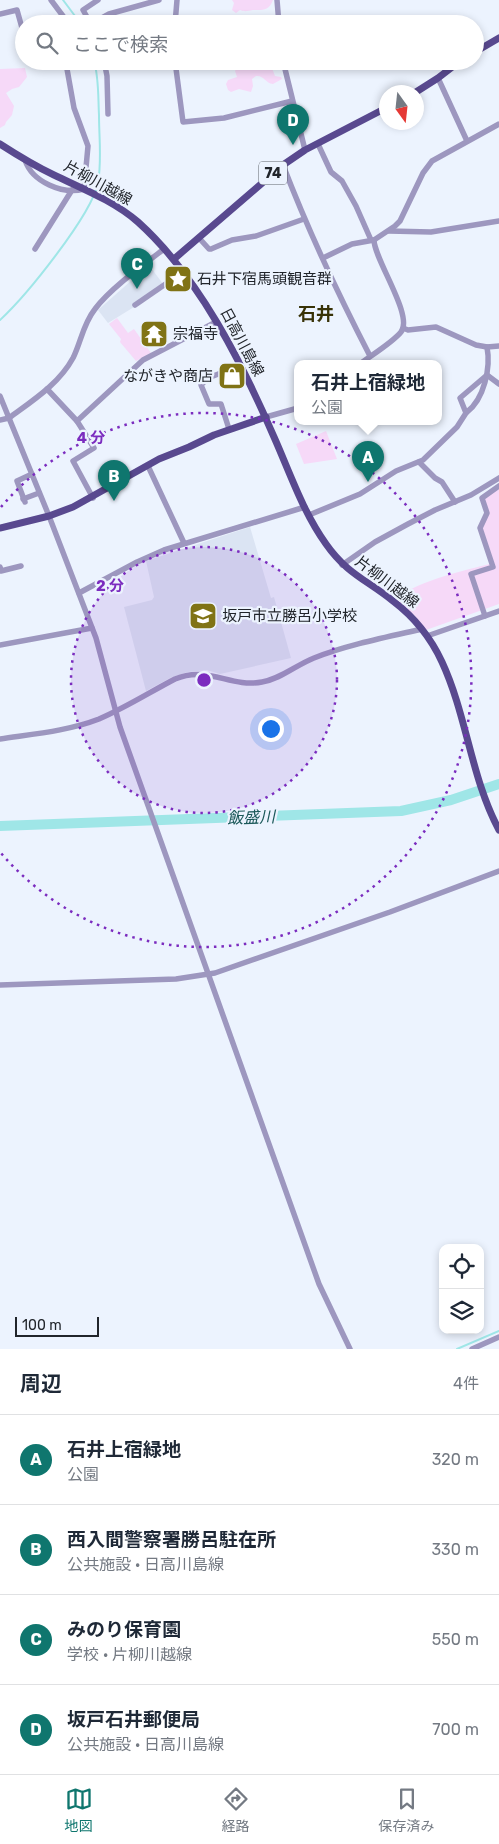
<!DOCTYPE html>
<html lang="ja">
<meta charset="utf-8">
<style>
:root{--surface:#fff;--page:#f2f2f3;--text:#1f2937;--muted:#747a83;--line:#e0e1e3;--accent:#0f766e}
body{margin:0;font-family:Rubik,"Noto Sans JP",sans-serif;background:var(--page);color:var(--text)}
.controls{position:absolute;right:15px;bottom:15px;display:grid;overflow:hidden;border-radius:10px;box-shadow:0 2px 8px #0003}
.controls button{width:45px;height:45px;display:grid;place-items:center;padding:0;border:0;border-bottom:1px solid var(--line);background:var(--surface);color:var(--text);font:25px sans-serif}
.compass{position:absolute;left:379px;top:85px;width:45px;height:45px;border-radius:50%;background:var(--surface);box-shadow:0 2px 8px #0003;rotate:165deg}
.scale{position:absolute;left:15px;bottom:12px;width:84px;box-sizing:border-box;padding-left:5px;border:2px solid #21252b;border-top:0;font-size:14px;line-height:18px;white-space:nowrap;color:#21252b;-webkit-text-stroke:4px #ecf3fe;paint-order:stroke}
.you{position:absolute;left:270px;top:728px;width:18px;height:18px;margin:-12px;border:4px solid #fff;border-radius:50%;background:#1a73e8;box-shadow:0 0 0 8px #1a73e833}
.badge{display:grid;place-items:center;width:32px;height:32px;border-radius:50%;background:var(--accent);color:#fff;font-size:16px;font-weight:700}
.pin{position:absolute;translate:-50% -41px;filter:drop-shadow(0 1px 2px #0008)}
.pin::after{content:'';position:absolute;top:26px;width:18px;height:15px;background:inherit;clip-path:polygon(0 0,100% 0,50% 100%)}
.popup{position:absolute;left:294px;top:360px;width:148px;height:65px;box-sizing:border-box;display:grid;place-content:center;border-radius:10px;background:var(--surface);filter:drop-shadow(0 1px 4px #0005);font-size:16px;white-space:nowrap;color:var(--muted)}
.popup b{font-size:19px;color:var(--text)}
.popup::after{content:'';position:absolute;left:50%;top:100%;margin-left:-10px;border:10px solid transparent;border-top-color:var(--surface)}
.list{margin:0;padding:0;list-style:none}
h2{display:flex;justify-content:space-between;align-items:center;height:65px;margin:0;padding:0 20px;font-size:21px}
h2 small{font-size:16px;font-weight:400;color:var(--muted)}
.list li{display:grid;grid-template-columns:32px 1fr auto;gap:15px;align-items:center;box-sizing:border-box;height:90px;padding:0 20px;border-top:1px solid var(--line)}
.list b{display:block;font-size:19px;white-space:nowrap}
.list p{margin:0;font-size:16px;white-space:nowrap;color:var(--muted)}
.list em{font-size:16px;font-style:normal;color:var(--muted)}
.icon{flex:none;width:28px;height:28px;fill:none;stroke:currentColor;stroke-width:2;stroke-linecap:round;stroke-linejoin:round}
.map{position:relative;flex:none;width:499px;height:1349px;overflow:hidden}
.search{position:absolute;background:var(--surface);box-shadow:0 2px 8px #0003;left:15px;right:15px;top:15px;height:55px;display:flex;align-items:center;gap:12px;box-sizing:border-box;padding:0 18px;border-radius:28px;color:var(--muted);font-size:19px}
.sheet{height:425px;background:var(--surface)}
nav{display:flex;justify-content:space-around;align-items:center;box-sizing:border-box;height:70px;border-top:1px solid var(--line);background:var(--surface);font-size:14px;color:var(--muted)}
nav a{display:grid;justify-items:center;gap:2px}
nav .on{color:var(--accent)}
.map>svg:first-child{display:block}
</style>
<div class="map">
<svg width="499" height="1349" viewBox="0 0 499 1349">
<rect width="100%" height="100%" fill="#ecf3fe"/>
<g fill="#dbe4f3">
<path d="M 149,265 L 163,284 L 134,307 L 108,323 L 98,310 Z"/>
<path d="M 250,527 L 271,598 L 274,597 L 291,658 L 220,674 L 207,670 L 188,672 L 172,677 L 146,691 L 124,607 L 152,600 L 154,597 L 146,561 Z"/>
</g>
<g fill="#f6d9f8">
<path d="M 232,0 L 273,0 C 269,11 263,10 253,10 C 247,11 245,12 240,10 L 236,13 L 232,10 L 234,3 Z"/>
<path d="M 250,61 L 273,61 L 272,68 L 275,76 L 281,77 L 282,79 L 273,84 C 265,83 264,75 256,76 L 252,79 L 253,86 L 251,92 L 239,89 L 231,92 L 228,90 L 226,84 L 228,80 L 237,77 L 235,71 L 237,68 Z"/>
<path d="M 25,68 L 27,77 L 19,87 L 12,89 L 6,93 L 14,106 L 12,115 L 6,122 L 5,125 L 0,128 L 0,69 Z"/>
<path d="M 117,318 L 128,333 L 134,329 L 151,353 L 136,361 L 120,342 L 121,339 L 109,324 Z"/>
<path d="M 326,431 L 337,459 L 304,464 L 296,444 Z"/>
<path d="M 499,487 L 499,604 L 426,630 L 416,617 L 395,598 C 425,579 459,572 493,563 L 482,529 L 488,514 L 483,499 Z"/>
</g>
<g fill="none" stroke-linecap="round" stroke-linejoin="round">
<g stroke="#9fe6e7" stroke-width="2">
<path d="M 63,0 L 81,24"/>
<path d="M 0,320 C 26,296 91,216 98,183 C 102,160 99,138 99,115 C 98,97 99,78 94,61"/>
<path d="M 457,1349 L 499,1331"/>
</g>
<path stroke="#9fe6e7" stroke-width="10" d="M 0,826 L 401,811 L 451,800 L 499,784"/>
<g stroke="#9d97bf" stroke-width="5.5">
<path d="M 51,0 L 69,24"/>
<path d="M 277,0 L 279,24"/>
<path d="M 0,14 L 17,10 L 24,35"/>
<path d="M 91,24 L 109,14 L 159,0"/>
<path d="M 91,24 L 83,10 L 98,0"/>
<path d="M 175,24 L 177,0"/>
<path d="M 104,61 L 107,76 L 108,114"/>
<path d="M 175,61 L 183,122 L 224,118 L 292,101"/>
<path d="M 283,61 L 305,150"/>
<path d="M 438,78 L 467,141"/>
<path d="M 318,144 L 331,172 L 342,181 L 356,206 L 371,240"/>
<path d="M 25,160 C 32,182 63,195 84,189 L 88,146 L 74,108 L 67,69 L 68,61"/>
<path d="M 283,165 C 308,230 338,294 370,356"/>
<path d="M 389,231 L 431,232 L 499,221"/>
<path d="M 199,238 L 209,249 L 211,249 L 232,240 L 256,236 L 304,219"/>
<path d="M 35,249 L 72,190"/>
<path d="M 323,258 L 352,244 L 374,240 L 395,226 L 400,221 L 423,173 L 432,161 L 499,124"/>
<path d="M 135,305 L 183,272"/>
<path d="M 403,328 L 408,330 L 436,327 L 476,345 L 487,347 L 499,346"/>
<path d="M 361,363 C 372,355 393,342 401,332 C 414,316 374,259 374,240"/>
<path d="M 47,389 L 77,421 L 143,360 L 216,322"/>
<path d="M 0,396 L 49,516 L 96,638 L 120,727 L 319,1284 L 350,1349"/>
<path d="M 467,412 C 484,399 491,368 487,347"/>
<path d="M 266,417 L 298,408"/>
<path d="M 0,420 L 9,418 C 32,401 59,384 73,358 C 81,342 83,324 95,309 C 110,289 143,265 164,249"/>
<path d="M 77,421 L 94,448 L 73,461 L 93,498"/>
<path d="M 229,429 L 221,404 L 209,404 L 201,385 L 208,378 L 239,366"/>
<path d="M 419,462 L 435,478 L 442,482 L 455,502"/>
<path d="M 148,466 L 184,543"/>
<path d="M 23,499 L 39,493"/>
<path d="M 25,502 L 17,481 L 32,474"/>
<path d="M 309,515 L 360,494 L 396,471 L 423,460 L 457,427 L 466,413 L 460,398 L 487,375 L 499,384"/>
<path d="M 342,565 L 375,542 L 408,524 L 435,510 L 471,495 L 499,478"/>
<path d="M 0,567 L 1,571 L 21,566"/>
<path d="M 79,593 L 137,562 L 164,550 L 305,507"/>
<path d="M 485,616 L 471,574 L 493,567 L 480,528 L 487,513 L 482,498 L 499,486"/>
<path d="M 427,636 L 499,611"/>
<path d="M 0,645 L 92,628"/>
<path d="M 0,739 C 33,734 68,731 99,719 C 125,708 150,692 175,679 C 208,665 230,688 262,682 C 281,679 296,665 314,658 C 347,645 387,637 422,629"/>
<path d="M 0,985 L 176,979 L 215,973 L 390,912 L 499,871"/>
<path d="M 472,1349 L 499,1337"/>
</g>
<g stroke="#59498f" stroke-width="7">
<path d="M 475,52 L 499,38"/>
<path d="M 416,92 L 438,78 L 460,61"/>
<path d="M 0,144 C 17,155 35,166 54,175 C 83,189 114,201 138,222 C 199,277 242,363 274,437 C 290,473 303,512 326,544 C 347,574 367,580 393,601 C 414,617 431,638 442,662 C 467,716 471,778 499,830"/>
<path d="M 174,259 L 283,165 L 305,150 L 386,108"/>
<path d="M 0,528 L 49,516 L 73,507 L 159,459 L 189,447 L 214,435 L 266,417"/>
</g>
</g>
<circle cx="204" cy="680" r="133" fill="#7b2cbf" fill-opacity=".12"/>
<g fill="none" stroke="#7b2cbf" stroke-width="2.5" stroke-dasharray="2.5 5">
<circle cx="204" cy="680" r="133"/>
<path d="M1 507A267 267 0 1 1 1 853"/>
</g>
<defs>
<symbol id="sight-square" viewBox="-11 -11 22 22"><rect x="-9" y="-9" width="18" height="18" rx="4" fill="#807315" stroke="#ecf3fe"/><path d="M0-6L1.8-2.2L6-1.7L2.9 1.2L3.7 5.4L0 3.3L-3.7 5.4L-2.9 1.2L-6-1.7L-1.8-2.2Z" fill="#fff"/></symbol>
<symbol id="temple-square" viewBox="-11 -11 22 22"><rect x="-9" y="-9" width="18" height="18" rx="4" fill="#807315" stroke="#ecf3fe"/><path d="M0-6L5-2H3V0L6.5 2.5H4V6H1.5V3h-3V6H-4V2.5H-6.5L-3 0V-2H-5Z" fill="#fff"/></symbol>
<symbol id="shop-square" viewBox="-11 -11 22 22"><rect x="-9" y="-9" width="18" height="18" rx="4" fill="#807315" stroke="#ecf3fe"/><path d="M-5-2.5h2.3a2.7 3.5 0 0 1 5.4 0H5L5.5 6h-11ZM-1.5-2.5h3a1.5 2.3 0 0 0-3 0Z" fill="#fff"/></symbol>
<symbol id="school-square" viewBox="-11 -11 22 22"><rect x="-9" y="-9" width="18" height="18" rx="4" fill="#807315" stroke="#ecf3fe"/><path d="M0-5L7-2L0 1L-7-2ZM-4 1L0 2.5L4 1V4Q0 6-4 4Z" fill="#fff"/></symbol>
</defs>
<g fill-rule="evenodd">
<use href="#sight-square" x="162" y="263" width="32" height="32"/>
<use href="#temple-square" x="138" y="318" width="32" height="32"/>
<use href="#shop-square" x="216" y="360" width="32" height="32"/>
<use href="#school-square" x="187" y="600" width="32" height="32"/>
</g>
<g text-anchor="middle" stroke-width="4.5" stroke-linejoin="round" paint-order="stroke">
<rect fill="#ecf3fe" stroke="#5e636a" stroke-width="1" x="259" y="161.5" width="28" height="23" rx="4"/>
<g font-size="14" font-weight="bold" fill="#21252b">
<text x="273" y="178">74</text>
</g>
<g font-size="15" fill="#21252b" stroke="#ecf3fe">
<text transform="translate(98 183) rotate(29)" y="5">片柳川越線</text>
<text transform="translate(242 342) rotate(62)" y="5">日高川島線</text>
<text transform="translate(387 582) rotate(37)" y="5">片柳川越線</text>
</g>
<g font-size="15" fill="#21252b" stroke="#ecf3fe" text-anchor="start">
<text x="197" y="284">石井下宿馬頭観音群</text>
<text x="173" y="339">宗福寺</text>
<text x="213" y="381" text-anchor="end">ながきや商店</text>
<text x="222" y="621">坂戸市立勝呂小学校</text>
</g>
<g font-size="16" font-style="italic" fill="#1c595a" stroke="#ecf3fe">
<text transform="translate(251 817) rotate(-2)" y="6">飯盛川</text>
</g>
<g font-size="18" font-weight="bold" fill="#383207" stroke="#ecf3fe">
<text x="316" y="320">石井</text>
</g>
</g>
<circle cx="204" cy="680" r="8" fill="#7b2cbf" stroke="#ecf3fe" stroke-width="2.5"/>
<g font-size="15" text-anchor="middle" font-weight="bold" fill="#7b2cbf" stroke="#ecf3fe" stroke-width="4.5" stroke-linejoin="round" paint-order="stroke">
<text x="91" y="443">4 分</text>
<text x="110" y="591">2 分</text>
</g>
</svg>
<div class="controls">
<button><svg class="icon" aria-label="locate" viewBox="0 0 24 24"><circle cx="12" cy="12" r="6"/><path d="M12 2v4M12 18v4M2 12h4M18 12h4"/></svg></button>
<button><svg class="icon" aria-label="layers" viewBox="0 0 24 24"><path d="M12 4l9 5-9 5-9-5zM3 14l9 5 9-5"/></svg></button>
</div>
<svg class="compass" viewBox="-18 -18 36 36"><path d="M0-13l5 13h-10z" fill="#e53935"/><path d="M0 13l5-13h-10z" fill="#747a83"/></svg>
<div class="scale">100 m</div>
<div class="you"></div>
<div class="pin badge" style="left:368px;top:482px">A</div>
<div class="popup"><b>石井上宿緑地</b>公園</div>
<div class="pin badge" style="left:114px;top:501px">B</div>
<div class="pin badge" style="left:137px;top:289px">C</div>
<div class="pin badge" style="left:293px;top:145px">D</div>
<div class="search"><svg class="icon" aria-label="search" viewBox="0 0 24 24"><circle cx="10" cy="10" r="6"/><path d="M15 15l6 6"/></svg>ここで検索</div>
</div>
<section class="sheet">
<h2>周辺<small>4件</small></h2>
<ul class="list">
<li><span class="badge">A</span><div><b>石井上宿緑地</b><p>公園</p></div><em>320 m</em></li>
<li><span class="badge">B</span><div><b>西入間警察署勝呂駐在所</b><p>公共施設 · 日高川島線</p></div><em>330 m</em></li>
<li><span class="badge">C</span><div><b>みのり保育園</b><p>学校 · 片柳川越線</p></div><em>550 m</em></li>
<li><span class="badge">D</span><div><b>坂戸石井郵便局</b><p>公共施設 · 日高川島線</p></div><em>700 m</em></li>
</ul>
</section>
<nav>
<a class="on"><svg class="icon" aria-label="map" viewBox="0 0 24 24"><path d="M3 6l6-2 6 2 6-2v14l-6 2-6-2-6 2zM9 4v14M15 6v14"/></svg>地図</a>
<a><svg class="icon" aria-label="directions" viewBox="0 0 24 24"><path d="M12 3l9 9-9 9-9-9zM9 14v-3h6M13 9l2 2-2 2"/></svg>経路</a>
<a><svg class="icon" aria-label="saved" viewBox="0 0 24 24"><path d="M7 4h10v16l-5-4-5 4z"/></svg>保存済み</a>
</nav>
